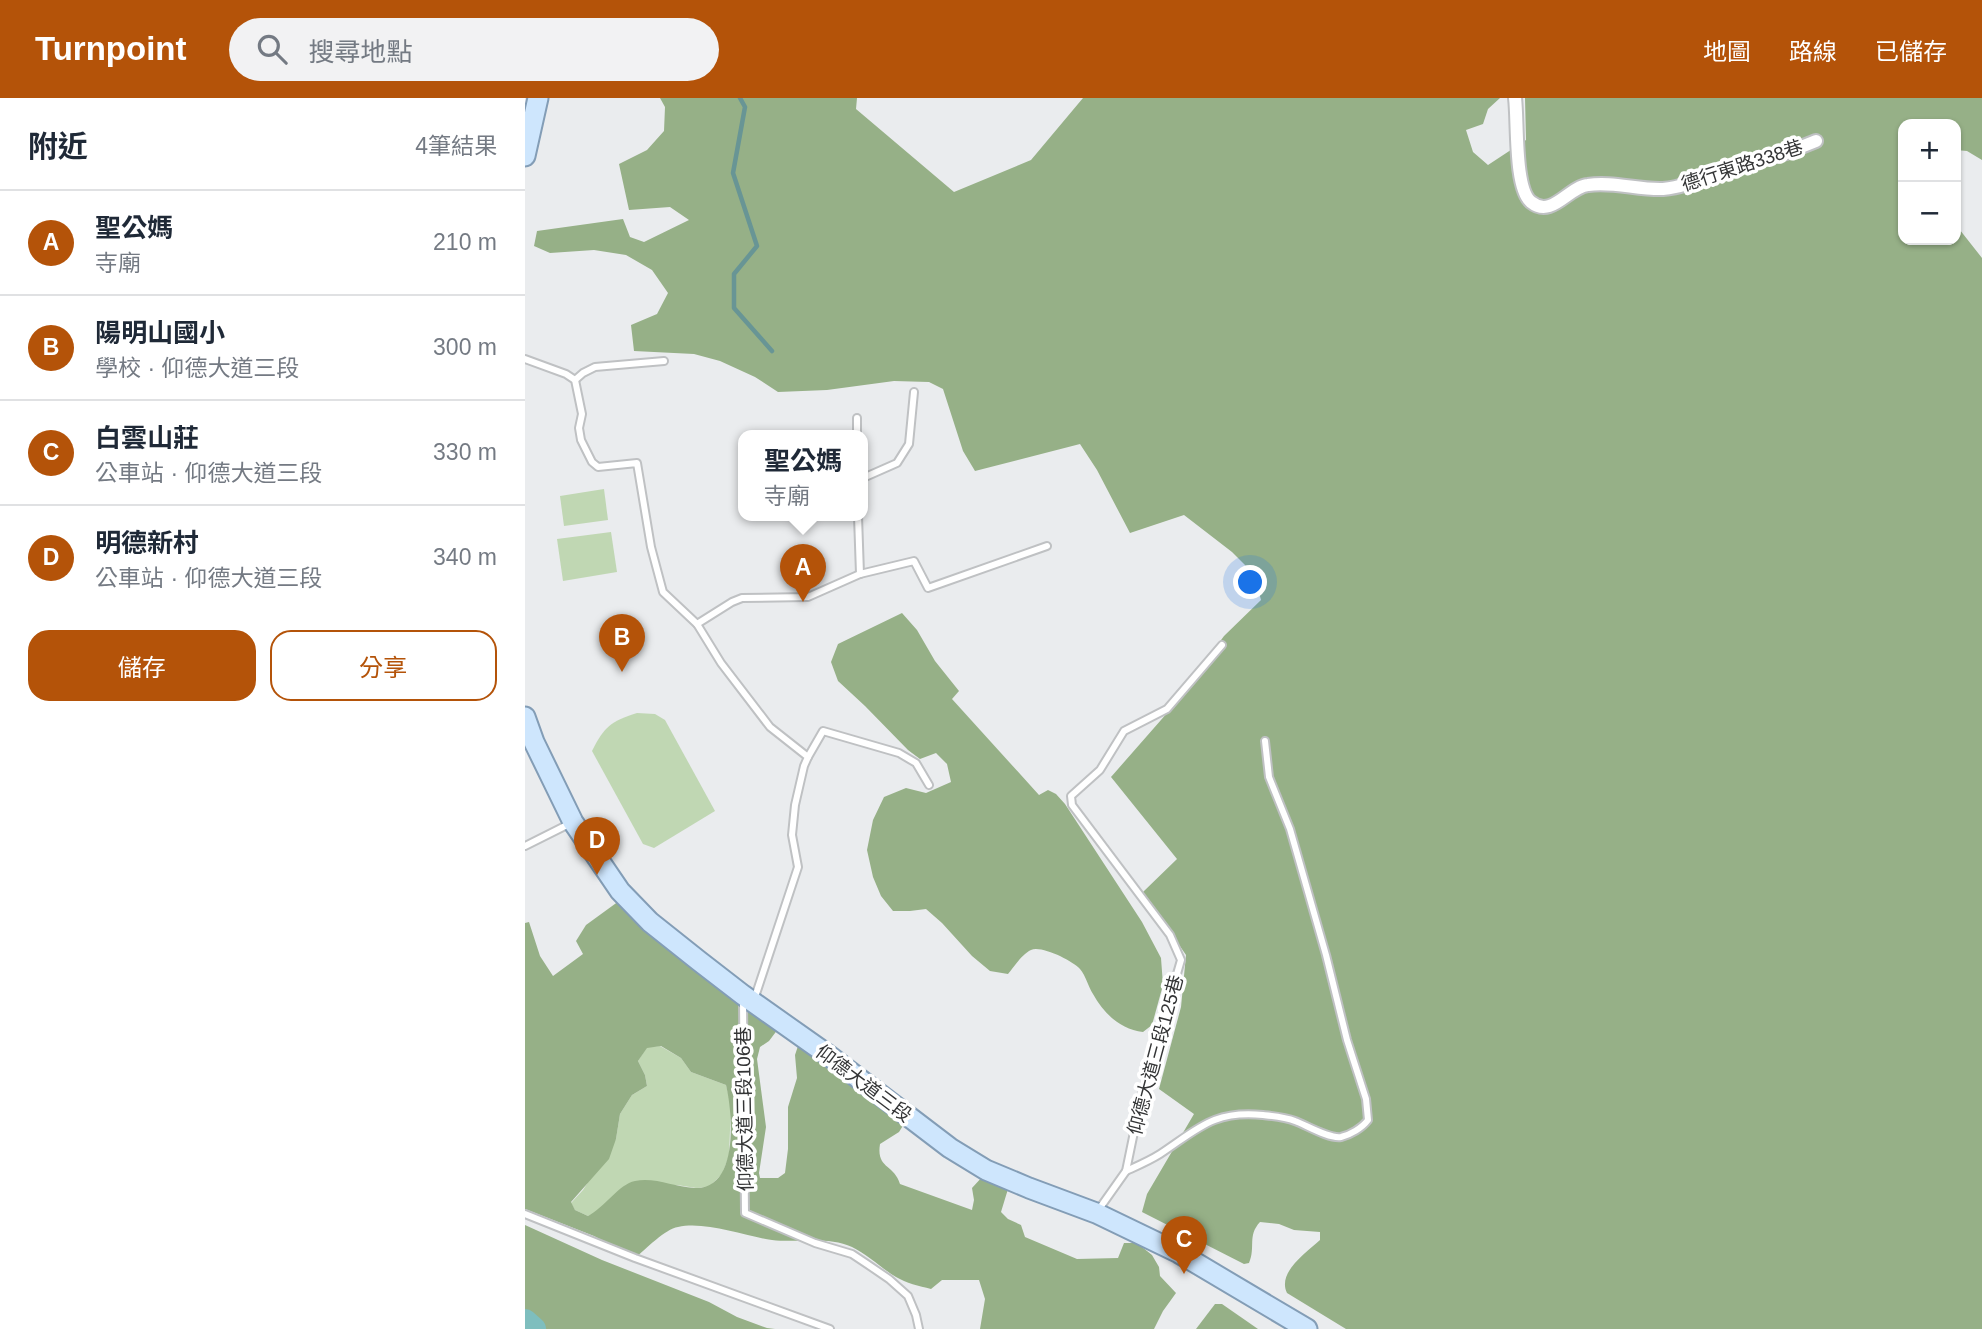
<!DOCTYPE html>
<html lang="zh-TW">
<meta charset="utf-8">
<style>
:root{--surface:#fff;--page:#f2f2f3;--text:#1f2937;--muted:#747a83;--line:#e0e1e3;--accent:#b45309}
body{margin:0;font-family:Helvetica,"Noto Sans TC",sans-serif;background:var(--page);color:var(--text)}
.controls{position:absolute;right:21px;top:21px;display:grid;overflow:hidden;border-radius:14px;box-shadow:0 2px 5px #0004}
.controls button{width:63px;height:63px;display:grid;place-items:center;padding:0;border:0;border-bottom:2px solid var(--line);background:var(--surface);color:var(--text);font:35px sans-serif}
.you{position:absolute;left:726px;top:485px;width:24px;height:24px;margin:-18px;border:5px solid #fff;border-radius:50%;background:#1a73e8;box-shadow:0 0 0 10px #1a73e833}
.badge{display:grid;place-items:center;width:46px;height:46px;border-radius:50%;background:var(--accent);color:#fff;font-size:23px;font-weight:700}
.pin{position:absolute;translate:-50% -58px;filter:drop-shadow(0 2px 4px #0008)}
.pin::after{content:'';position:absolute;top:37px;width:24px;height:21px;background:inherit;clip-path:polygon(0 0,100% 0,50% 100%)}
.popup{position:absolute;left:213px;top:332px;width:130px;height:91px;box-sizing:border-box;display:grid;place-content:center;border-radius:14px;background:var(--surface);filter:drop-shadow(0 2px 5px #0005);font-size:23px;white-space:nowrap;color:var(--muted)}
.popup b{font-size:26px;color:var(--text)}
.popup::after{content:'';position:absolute;left:50%;top:100%;margin-left:-14px;border:14px solid transparent;border-top-color:var(--surface)}
.list{margin:0;padding:0;list-style:none}
h2{display:flex;justify-content:space-between;align-items:center;height:91px;margin:0;padding:0 28px;font-size:30px}
h2 small{font-size:23px;font-weight:400;color:var(--muted)}
.list li{display:grid;grid-template-columns:46px 1fr auto;gap:21px;align-items:center;box-sizing:border-box;height:105px;padding:0 28px;border-top:2px solid var(--line)}
.list b{display:block;font-size:26px;white-space:nowrap}
.list p{margin:0;font-size:23px;white-space:nowrap;color:var(--muted)}
.list em{font-size:23px;font-style:normal;color:var(--muted)}
.actions{display:flex;gap:14px;padding:21px 28px}
.actions a{flex:1;padding:16px 0;border:2px solid var(--accent);border-radius:21px;text-align:center;font-size:24px;color:var(--accent)}
.actions .main{background:var(--accent);color:#fff}
.icon{flex:none;width:38px;height:38px;fill:none;stroke:currentColor;stroke-width:2;stroke-linecap:round;stroke-linejoin:round}
.map{position:relative;flex:none;width:1457px;height:1231px;overflow:hidden}
header{display:flex;align-items:center;gap:42px;box-sizing:border-box;height:98px;padding:0 35px;background:var(--accent);color:#fff}
header strong{font-size:33px}
nav{display:flex;gap:38px;margin-inline-start:auto;font-size:24px}
.search{width:490px;height:63px;background:var(--page);display:flex;align-items:center;gap:18px;box-sizing:border-box;padding:0 24px;border-radius:38px;color:var(--muted);font-size:26px}
main{display:flex}
aside{flex:1;background:var(--surface)}
.map>svg:first-child{display:block}
</style>
<header>
<strong>Turnpoint</strong>
<div class="search"><svg class="icon" aria-label="search" viewBox="0 0 24 24"><circle cx="10" cy="10" r="6"/><path d="M15 15l6 6"/></svg>搜尋地點</div>
<nav><a>地圖</a><a>路線</a><a>已儲存</a></nav>
</header>
<main>
<aside>
<h2>附近<small>4筆結果</small></h2>
<ul class="list">
<li><span class="badge">A</span><div><b>聖公媽</b><p>寺廟</p></div><em>210 m</em></li>
<li><span class="badge">B</span><div><b>陽明山國小</b><p>學校 · 仰德大道三段</p></div><em>300 m</em></li>
<li><span class="badge">C</span><div><b>白雲山莊</b><p>公車站 · 仰德大道三段</p></div><em>330 m</em></li>
<li><span class="badge">D</span><div><b>明德新村</b><p>公車站 · 仰德大道三段</p></div><em>340 m</em></li>
</ul>
<div class="actions"><a class="main">儲存</a><a>分享</a></div>
</aside>
<div class="map">
<svg width="1457" height="1231" viewBox="0 0 1457 1231">
<rect width="100%" height="100%" fill="#eaecee"/>
<g fill="#c0d7b3">
<path d="M 79,391 L 83,422 L 39,428 L 35,398 Z"/>
<path d="M 86,434 L 92,474 L 38,483 L 32,441 Z"/>
<path d="M 112,615 L 130,616 L 140,622 L 190,713 L 129,750 L 118,746 L 67,653 C 79,629 86,623 112,615 Z"/>
<path d="M 135,948 L 156,960 L 166,974 L 201,987 L 206,1007 L 204,1058 L 197,1076 L 184,1089 L 171,1090 L 152,1087 L 94,1093 L 74,1113 L 63,1118 L 50,1112 L 46,1105 L 58,1092 L 91,1041 L 95,1016 L 107,997 L 122,988 L 120,977 L 113,963 L 122,949 Z"/>
</g>
<g fill="#96b087" fill-rule="evenodd">
<path d="M 135,0 L 332,0 L 331,11 L 429,94 L 506,62 L 558,0 L 975,0 L 963,11 L 958,26 L 941,32 L 948,54 L 963,67 L 1001,42 L 1000,0 L 1457,0 L 1457,62 L 1442,53 L 1431,52 L 1431,26 L 1378,26 L 1378,142 L 1431,142 L 1431,127 L 1457,160 L 1457,1231 L 821,1231 L 762,1195 C 752,1174 781,1155 795,1142 L 795,1134 L 769,1132 L 754,1126 L 735,1124 C 722,1138 731,1149 724,1165 L 719,1166 L 617,1114 L 622,1096 L 669,1016 L 634,991 L 656,909 L 661,857 L 618,794 L 652,761 L 586,679 L 643,614 L 699,538 L 736,502 L 729,476 L 707,454 L 659,417 L 605,435 L 572,372 L 555,346 L 450,373 L 438,353 L 418,291 L 404,284 L 369,283 L 302,292 L 253,294 L 230,279 L 195,263 L 169,256 L 109,253 L 106,227 L 132,216 L 143,195 L 127,172 L 101,157 L 69,152 L 25,155 L 9,148 L 12,133 L 98,121 L 105,139 L 119,144 L 164,122 L 145,109 L 104,112 L 94,66 L 122,52 L 139,33 L 140,9 Z"/>
<path d="M 377,515 L 392,532 L 410,563 L 434,593 L 427,601 L 514,697 L 523,692 L 531,696 L 540,706 L 617,824 L 636,860 L 638,887 L 627,927 L 618,934 C 595,931 579,916 568,896 C 563,888 561,878 555,871 C 548,863 516,847 506,852 C 497,856 489,869 483,876 L 465,873 L 447,858 L 417,825 L 401,811 L 385,813 L 368,813 L 356,798 L 348,779 L 342,752 L 348,722 L 359,699 L 381,690 L 401,695 L 426,684 L 422,666 L 411,655 L 395,661 L 383,652 L 340,608 L 313,583 L 306,564 L 313,546 Z"/>
<path d="M 94,803 L 253,931 L 244,943 L 235,949 L 232,961 L 241,1029 L 234,1075 L 235,1080 L 253,1080 L 260,1075 L 263,1051 L 263,1009 L 272,980 L 270,957 L 274,945 L 379,1026 L 374,1034 L 355,1046 C 351,1071 369,1066 375,1086 L 447,1112 L 449,1102 L 447,1090 L 458,1078 L 483,1091 L 476,1114 L 483,1121 L 496,1127 L 500,1139 L 552,1161 L 593,1160 L 599,1145 L 612,1145 L 627,1157 L 634,1169 L 635,1178 L 651,1195 L 638,1213 L 629,1231 L 455,1231 L 460,1201 L 454,1182 L 417,1182 L 406,1191 C 394,1188 381,1185 371,1179 C 356,1170 342,1156 327,1149 C 304,1138 272,1145 247,1142 C 219,1138 181,1123 153,1129 C 140,1131 121,1151 110,1160 L 69,1138 L 0,1111 L 0,825 L 4,824 L 15,858 L 28,878 L 58,856 L 51,843 L 61,827 ZM 136,948 L 156,960 L 166,974 L 201,987 C 208,1016 214,1093 169,1090 C 149,1089 130,1079 110,1083 C 94,1086 79,1110 63,1118 L 50,1112 L 46,1104 L 84,1061 L 91,1041 L 95,1016 L 107,997 L 122,988 L 120,977 L 113,963 L 122,950 Z"/>
<path d="M 0,1127 L 77,1162 L 184,1204 L 212,1219 L 242,1230 L 250,1231 L 0,1231 Z"/>
<path d="M 690,1206 L 697,1206 L 733,1231 L 671,1231 Z"/>
</g>
<g fill="none" stroke-linecap="round" stroke-linejoin="round">
<path stroke="#689595" stroke-width="4.5" d="M 215,0 L 220,9 L 208,75 L 232,148 L 209,176 L 209,210 L 247,253"/>
<path stroke="#7ebebe" stroke-width="24" d="M 0,1223 L 9,1231"/>
<defs>
<g id="lane">
<path d="M 0,261 L 41,276 L 50,282 L 57,316 L 54,330 L 56,342 L 67,364 L 73,369 L 112,365 L 126,449 L 138,494 L 172,526"/>
<path d="M 50,282 L 58,275 L 70,269 L 139,263"/>
<path d="M 332,320 L 332,338"/>
<path d="M 338,380 L 372,365 L 384,346 L 389,294"/>
<path d="M 333,418 L 335,476"/>
<path d="M 283,659 L 298,633 L 374,655 L 391,665 L 404,687"/>
<path d="M 0,748 L 46,725"/>
<path d="M 229,902 L 273,769 L 267,737 L 270,707 L 279,668 L 283,659 L 245,629 L 196,565 L 172,526 L 207,504 L 217,500 L 283,499 L 335,476 L 389,463 L 403,490 L 522,448"/>
<path d="M 218,903 L 220,1115 L 290,1145 L 327,1156 L 342,1166 L 364,1181 L 383,1198 L 391,1217 L 394,1231"/>
<path d="M 601,1073 C 612,1068 624,1063 635,1056 C 673,1031 688,1012 738,1017 C 748,1018 760,1019 770,1023 C 781,1027 804,1041 816,1039 C 825,1037 837,1030 843,1022 L 841,1001 L 822,942 L 801,857 L 765,731 L 744,679 L 740,643"/>
<path d="M 572,1114 L 601,1073 L 616,1000 L 656,862 L 645,837 L 547,707 L 546,698 L 575,672 L 599,633 L 642,611 L 697,547"/>
<path d="M 0,1116 L 110,1160 L 305,1231"/>
</g>
<path id="street" d="M 990,0 C 993,23 989,90 1006,104 C 1027,121 1043,89 1063,87 C 1087,83 1113,92 1138,91 C 1163,89 1185,76 1209,68 C 1226,63 1244,60 1261,55 C 1271,51 1281,47 1291,43"/>
<g id="primary">
<path d="M 0,58 L 13,0"/>
<path d="M 0,619 L 9,644 L 48,724 L 95,793 L 125,824 L 174,863 L 218,897 L 303,957 L 425,1050 L 461,1072 L 504,1090 L 571,1115 L 654,1155 L 782,1231"/>
</g>
</defs>
<use href="#lane" stroke="#bfc1c3" stroke-width="10"/>
<use href="#street" stroke="#bfc1c3" stroke-width="16"/>
<use href="#primary" stroke="#839db6" stroke-width="23"/>
<use href="#lane" stroke="#fff" stroke-width="6"/>
<use href="#street" stroke="#fff" stroke-width="12"/>
<use href="#primary" stroke="#cee6fd" stroke-width="19"/>
</g>
<g text-anchor="middle" stroke-width="7" stroke-linejoin="round" paint-order="stroke">
<g font-size="19" fill="#343536" stroke="#fff">
<text transform="translate(1217 67) rotate(-18)" y="7">德行東路338巷</text>
<text transform="translate(630 957) rotate(-75)" y="7">仰德大道三段125巷</text>
<text transform="translate(339 985) rotate(37)" y="7">仰德大道三段</text>
<text transform="translate(219 1011) rotate(-91)" y="7">仰德大道三段106巷</text>
</g>
</g>
</svg>
<div class="controls">
<button>+</button>
<button>−</button>
</div>
<div class="you"></div>
<div class="pin badge" style="left:278px;top:504px">A</div>
<div class="popup"><b>聖公媽</b>寺廟</div>
<div class="pin badge" style="left:97px;top:574px">B</div>
<div class="pin badge" style="left:659px;top:1176px">C</div>
<div class="pin badge" style="left:72px;top:777px">D</div>
</div>
</main>
